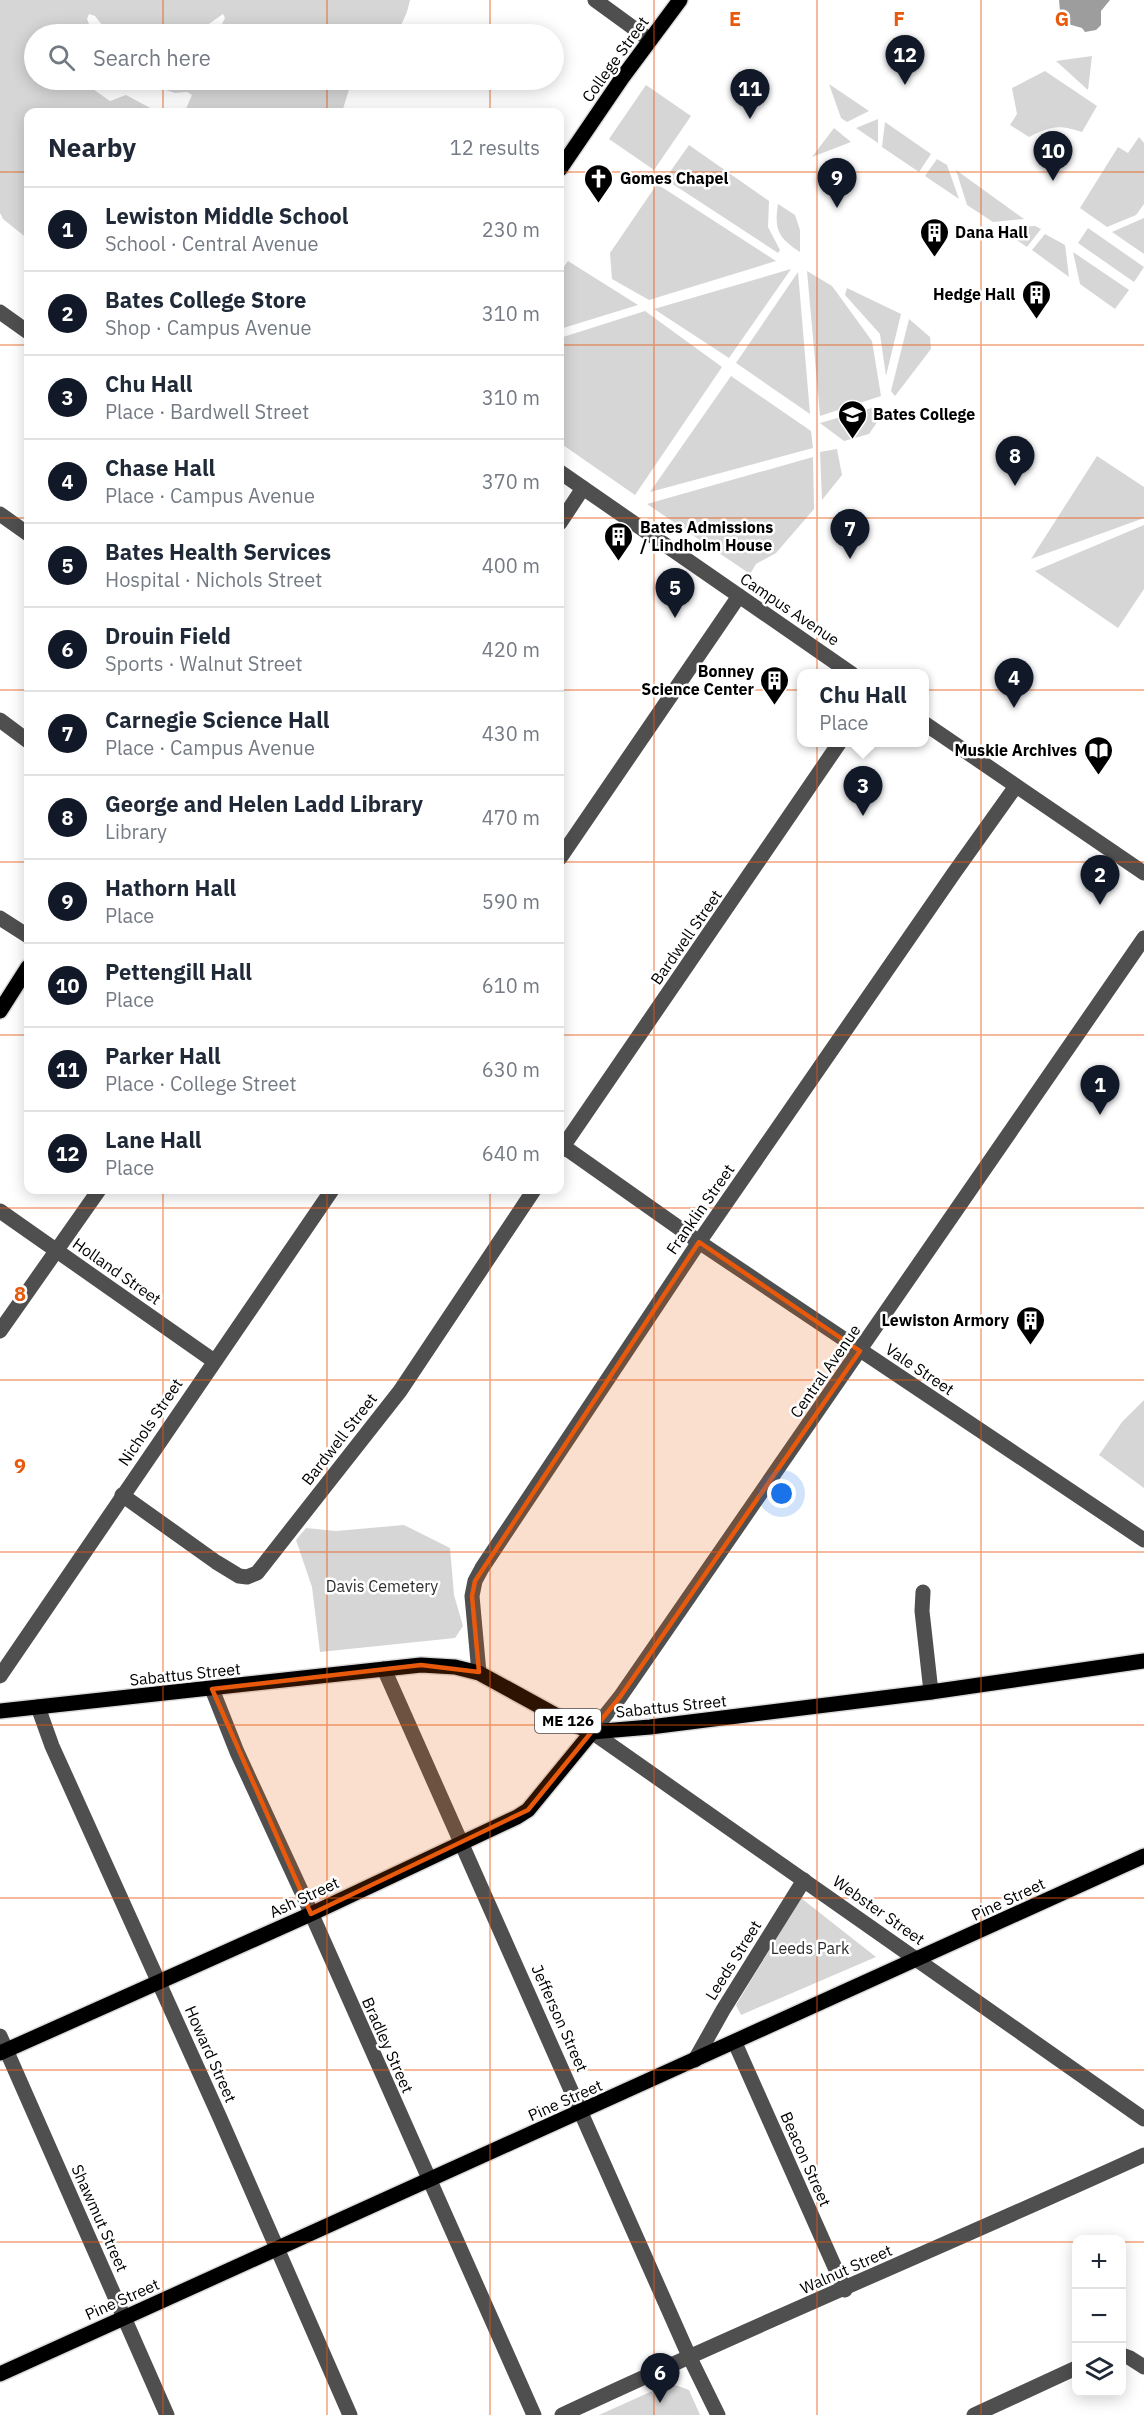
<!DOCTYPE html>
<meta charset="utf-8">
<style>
:root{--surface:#fff;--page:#f6f6f7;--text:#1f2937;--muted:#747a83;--line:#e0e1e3;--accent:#111827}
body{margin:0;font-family:"IBM Plex Sans",sans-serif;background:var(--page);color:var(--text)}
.controls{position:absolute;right:18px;bottom:18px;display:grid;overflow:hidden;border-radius:12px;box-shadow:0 3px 15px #0003}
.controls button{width:54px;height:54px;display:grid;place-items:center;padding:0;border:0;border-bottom:2px solid var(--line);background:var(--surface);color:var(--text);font:30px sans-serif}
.you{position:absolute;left:782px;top:1494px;width:21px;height:21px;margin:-15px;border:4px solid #fff;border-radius:50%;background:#1a73e8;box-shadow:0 0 0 9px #1a73e833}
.badge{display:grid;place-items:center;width:39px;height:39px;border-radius:50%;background:var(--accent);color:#fff;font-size:20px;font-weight:700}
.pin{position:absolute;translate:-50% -50px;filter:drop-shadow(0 2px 3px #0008)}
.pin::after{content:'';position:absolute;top:32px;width:21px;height:18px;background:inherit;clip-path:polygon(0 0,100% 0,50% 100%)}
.popup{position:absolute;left:797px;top:669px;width:132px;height:78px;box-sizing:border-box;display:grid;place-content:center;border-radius:12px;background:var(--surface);filter:drop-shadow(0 2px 4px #0005);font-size:20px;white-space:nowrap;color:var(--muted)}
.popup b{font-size:22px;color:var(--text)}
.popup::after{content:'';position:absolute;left:50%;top:100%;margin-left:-12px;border:12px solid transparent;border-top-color:var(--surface)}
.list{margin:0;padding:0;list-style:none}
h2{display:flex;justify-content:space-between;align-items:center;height:78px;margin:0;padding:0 24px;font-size:26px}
h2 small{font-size:20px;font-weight:400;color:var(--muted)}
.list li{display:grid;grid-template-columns:39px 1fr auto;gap:18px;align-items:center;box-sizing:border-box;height:84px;padding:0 24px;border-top:2px solid var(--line)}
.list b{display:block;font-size:22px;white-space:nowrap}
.list p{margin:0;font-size:20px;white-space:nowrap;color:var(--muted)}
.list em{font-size:20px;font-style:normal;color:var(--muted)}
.icon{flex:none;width:33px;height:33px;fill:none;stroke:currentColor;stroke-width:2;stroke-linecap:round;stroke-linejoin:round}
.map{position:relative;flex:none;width:1144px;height:2415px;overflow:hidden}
.search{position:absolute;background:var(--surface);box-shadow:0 3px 15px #0003;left:24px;top:24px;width:540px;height:66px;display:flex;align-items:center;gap:15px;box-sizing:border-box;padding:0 21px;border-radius:33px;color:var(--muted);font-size:22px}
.panel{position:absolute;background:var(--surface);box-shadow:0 3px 15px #0003;left:24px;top:108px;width:540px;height:1086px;border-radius:12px}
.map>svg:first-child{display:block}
</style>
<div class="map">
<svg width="1144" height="2415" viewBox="0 0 1144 2415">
<rect width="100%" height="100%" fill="#fff"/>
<g fill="#d6d6d6">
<path d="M 0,0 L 410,0 L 407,12 L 397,34 L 217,34 L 225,18 L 223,14 L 206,26 L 197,28 L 194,34 L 109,34 L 95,16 L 89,14 L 87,19 L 93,34 L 34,34 L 34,80 L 80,80 L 110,101 L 126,95 L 154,110 L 170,112 L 28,112 L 28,239 L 3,219 L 0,213 Z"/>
<path d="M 1092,56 L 1088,90 L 1056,61 Z"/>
<path d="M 1045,71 L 1097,106 L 1082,132 C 1059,124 1050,126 1029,137 L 1010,125 L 1017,114 L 1012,88 Z"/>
<path d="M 157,80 L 352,80 L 342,112 L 171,112 L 185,111 L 192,95 L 187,92 L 175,93 L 157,87 Z"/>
<path d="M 829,84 L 869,111 L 847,122 L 841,118 Z"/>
<path d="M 646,85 L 691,116 L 654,170 L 609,139 Z"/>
<path d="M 878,119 L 878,143 L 856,128 Z"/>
<path d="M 885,122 L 931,154 L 919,172 L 882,147 Z"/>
<path d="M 834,128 L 851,142 L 812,157 Z"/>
<path d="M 1139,137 L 1144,143 L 1144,204 L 1136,215 L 1107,227 L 1080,208 L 1118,147 L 1128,153 Z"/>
<path d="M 689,145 L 769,201 L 768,227 L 780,250 L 778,253 L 665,179 Z"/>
<path d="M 937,159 L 947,165 L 959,199 L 925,176 Z"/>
<path d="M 956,170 L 1024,219 L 993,222 L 967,205 Z"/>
<path d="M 657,184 L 776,261 L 649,300 L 612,279 L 610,253 Z"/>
<path d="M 778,204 L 795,215 L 800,230 L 800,252 C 778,238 774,229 778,204 Z"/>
<path d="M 1144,218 L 1144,254 L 1112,232 Z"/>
<path d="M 1035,226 L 1041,229 L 1027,247 L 999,228 Z"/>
<path d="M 1088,228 L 1144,267 L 1134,282 L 1078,243 Z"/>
<path d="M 1045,234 L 1065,245 L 1069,277 L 1032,250 Z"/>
<path d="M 1073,252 L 1129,290 L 1115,309 L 1080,284 Z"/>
<path d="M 568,261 L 638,305 L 560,329 L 560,272 Z"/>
<path d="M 791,269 L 729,358 L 654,309 Z"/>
<path d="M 807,271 L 832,286 L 872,341 L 881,396 L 820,416 Z"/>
<path d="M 798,272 L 810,414 L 736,363 Z"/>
<path d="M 847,288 L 901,314 L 886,376 L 880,334 L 845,295 Z"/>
<path d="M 645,311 L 722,367 L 635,495 L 560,443 L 560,338 Z"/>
<path d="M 909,319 L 930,337 L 931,349 L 895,396 L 891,391 Z"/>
<path d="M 731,376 L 811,431 L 813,448 L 650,492 Z"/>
<path d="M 875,407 L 880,418 L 869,434 L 844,441 L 820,423 Z"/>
<path d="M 837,449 L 842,475 L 822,500 L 820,452 Z"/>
<path d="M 1097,456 L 1144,487 L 1144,518 L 1031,559 Z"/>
<path d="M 813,457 L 814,509 L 776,553 L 756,564 L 750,574 L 647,504 Z"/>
<path d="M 1144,525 L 1144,589 L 1118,628 L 1035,571 Z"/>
<path d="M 1144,1400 L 1144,1488 L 1099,1455 L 1122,1422 Z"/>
<path d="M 404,1525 L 450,1548 L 454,1595 L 463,1626 L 455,1638 L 320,1652 L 312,1587 L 296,1540 L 306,1528 L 336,1531 Z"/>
<path d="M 801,1898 L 876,1957 L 741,2015 L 736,2005 Z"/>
<path d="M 670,2383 L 689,2390 L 700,2415 L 599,2415 Z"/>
</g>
<path fill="#9d9d9d" d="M 1059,0 L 1110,0 L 1101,11 L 1101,25 L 1096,30 L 1085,32 L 1082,28 L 1061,22 Z"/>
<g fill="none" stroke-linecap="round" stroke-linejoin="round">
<defs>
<g id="major">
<path d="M 560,169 L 622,78 L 680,0"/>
<path d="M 0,1011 L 28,967"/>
<path d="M 0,1711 L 421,1665 L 455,1667 L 479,1673 L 572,1724 L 592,1732 L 650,1727 L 931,1692 L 1144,1661"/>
<path d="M 0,2053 L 311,1914 L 517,1817 L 528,1810 L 592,1732"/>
<path d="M 0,2374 L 1144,1856"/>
</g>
</defs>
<use href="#major" stroke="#dbdbdb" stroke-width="18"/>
<g stroke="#4f4f4f" stroke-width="15">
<path d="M 595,0 L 650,40"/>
<path d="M 0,312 L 28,332"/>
<path d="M 560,472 L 852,674"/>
<path d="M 0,514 L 28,534"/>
<path d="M 560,523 L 583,488"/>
<path d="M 0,720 L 28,741"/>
<path d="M 924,723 L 1144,873"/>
<path d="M 560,858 L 739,596"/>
<path d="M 0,918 L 28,936"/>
<path d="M 1144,938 L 620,1697 L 592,1732 L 1144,2119"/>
<path d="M 560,1144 L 699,1242 L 1144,1540"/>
<path d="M 560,1151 L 840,742"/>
<path d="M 0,1211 L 214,1361"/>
<path d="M 0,1331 L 99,1190"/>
<path d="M 122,1495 L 216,1562 L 239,1576 L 247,1577 L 257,1573 L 400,1391 L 534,1190"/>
<path d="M 923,1592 L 922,1611 L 931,1692"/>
<path d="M 384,1669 L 689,2356 L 718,2415"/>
<path d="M 479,1673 L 472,1596 L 475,1581 L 482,1568 L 699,1242 L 954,873 L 1016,786"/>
<path d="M 0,1676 L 332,1190"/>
<path d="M 212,1689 L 237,1752 L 304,1897 L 534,2415"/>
<path d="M 38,1707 L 52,1746 L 220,2118 L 350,2415"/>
<path d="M 0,2036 L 167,2415"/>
<path d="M 735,2043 L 845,2290"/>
<path d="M 695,2060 L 723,2010 L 804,1880"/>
<path d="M 1122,2355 L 1130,2358 L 1144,2367"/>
<path d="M 562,2415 C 754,2325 951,2243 1144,2155"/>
<path d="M 974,2415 L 1076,2368"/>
</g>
<use href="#major" stroke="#000" stroke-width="15"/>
</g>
<path fill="#e8590c" fill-opacity="0.2" stroke="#e8590c" stroke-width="4.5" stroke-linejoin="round" d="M 699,1242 L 860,1351 L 620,1697 L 528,1810 L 311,1914 L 212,1689 L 421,1665 L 479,1672 L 472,1596 L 475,1581 Z"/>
<path fill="none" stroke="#e8590c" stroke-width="1.5" stroke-opacity="0.55" d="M 163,0 L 163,34M 327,0 L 327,34M 490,0 L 490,34M 654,0 L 654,2415M 817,0 L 817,2415M 981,0 L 981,2415M 163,80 L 163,112M 327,80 L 327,112M 490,80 L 490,112M 0,172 L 28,172M 560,172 L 1144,172M 0,345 L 28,345M 560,345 L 1144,345M 0,518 L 28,518M 560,518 L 1144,518M 0,690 L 28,690M 560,690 L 1144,690M 0,862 L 28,862M 560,862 L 1144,862M 0,1035 L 28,1035M 560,1035 L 1144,1035M 163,1190 L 163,2415M 327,1190 L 327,2415M 490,1190 L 490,2415M 0,1208 L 1144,1208M 0,1380 L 1144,1380M 0,1552 L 1144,1552M 0,1725 L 1144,1725M 0,1898 L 1144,1898M 0,2070 L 1144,2070M 0,2242 L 1076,2242M 1122,2242 L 1144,2242"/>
<defs>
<symbol id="church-pin" viewBox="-11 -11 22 30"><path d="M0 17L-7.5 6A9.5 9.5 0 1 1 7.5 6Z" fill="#000" stroke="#fff"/><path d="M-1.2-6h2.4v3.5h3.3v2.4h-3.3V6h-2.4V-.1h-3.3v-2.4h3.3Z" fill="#fff"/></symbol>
<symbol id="building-pin" viewBox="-11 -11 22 30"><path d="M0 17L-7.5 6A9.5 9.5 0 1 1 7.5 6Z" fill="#000" stroke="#fff"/><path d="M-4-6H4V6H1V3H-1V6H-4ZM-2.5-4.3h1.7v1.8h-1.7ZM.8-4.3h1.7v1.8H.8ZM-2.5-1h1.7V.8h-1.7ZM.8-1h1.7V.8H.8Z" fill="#fff"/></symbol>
<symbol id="university-pin" viewBox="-11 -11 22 30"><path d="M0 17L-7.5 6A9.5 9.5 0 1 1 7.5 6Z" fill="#000" stroke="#fff"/><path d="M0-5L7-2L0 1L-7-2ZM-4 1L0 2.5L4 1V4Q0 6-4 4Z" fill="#fff"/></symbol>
<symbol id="library-pin" viewBox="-11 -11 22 30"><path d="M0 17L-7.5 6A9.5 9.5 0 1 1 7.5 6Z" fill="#000" stroke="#fff"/><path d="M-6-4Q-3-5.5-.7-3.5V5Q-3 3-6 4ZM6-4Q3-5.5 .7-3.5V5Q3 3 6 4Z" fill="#fff"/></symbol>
</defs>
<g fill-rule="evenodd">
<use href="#church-pin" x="582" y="162" width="33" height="45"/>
<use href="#building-pin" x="918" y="216" width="33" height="45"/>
<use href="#building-pin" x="1020" y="278" width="33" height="45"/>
<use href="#university-pin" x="836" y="398" width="33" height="45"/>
<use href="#building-pin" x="602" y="520" width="33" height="45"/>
<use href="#building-pin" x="758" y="664" width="33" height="45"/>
<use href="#library-pin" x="1082" y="734" width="33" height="45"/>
<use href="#building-pin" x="1014" y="1304" width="33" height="45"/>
</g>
<g text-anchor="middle" stroke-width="5" stroke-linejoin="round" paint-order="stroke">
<rect fill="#fff" stroke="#4c4c4c" stroke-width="1.5" x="535" y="1709" width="66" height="24" rx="4.5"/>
<g font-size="15" font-weight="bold" fill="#000">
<text x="568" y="1726">ME 126</text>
</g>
<g font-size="16" fill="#000" stroke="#fff">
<text transform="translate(615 59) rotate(-54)" y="6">College Street</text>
<text transform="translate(790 609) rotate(34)" y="6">Campus Avenue</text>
<text transform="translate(686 937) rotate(-55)" y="6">Bardwell Street</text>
<text transform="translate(700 1209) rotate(-55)" y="6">Franklin Street</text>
<text transform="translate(117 1271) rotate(35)" y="6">Holland Street</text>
<text transform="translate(920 1369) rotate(34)" y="6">Vale Street</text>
<text transform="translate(825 1371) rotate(-55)" y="6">Central Avenue</text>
<text transform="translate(150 1422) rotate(-56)" y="6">Nichols Street</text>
<text transform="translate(339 1439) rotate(-52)" y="6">Bardwell Street</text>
<text transform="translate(185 1674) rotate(-6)" y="6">Sabattus Street</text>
<text transform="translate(671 1706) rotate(-6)" y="6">Sabattus Street</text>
<text transform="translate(304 1897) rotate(-25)" y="6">Ash Street</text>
<text transform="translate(1008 1899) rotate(-25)" y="6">Pine Street</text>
<text transform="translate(879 1910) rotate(35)" y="6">Webster Street</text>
<text transform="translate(733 1960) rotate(-58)" y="6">Leeds Street</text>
<text transform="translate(560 2018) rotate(66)" y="6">Jefferson Street</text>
<text transform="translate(388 2045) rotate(66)" y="6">Bradley Street</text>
<text transform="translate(211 2054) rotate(66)" y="6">Howard Street</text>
<text transform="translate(565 2100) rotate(-24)" y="6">Pine Street</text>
<text transform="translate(806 2159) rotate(66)" y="6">Beacon Street</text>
<text transform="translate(100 2218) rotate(66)" y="6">Shawmut Street</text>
<text transform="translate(846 2269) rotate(-24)" y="6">Walnut Street</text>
<text transform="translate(122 2299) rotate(-24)" y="6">Pine Street</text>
</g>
<g font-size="16" font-weight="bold" fill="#000" stroke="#fff" text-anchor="start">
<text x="620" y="184">Gomes Chapel</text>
<text x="955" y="238">Dana Hall</text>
<text x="1015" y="300" text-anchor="end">Hedge Hall</text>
<text x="873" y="420">Bates College</text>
<text x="640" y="533">Bates Admissions<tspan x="640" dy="18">/ Lindholm House</tspan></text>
<text x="754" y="677" text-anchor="end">Bonney<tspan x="754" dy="18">Science Center</tspan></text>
<text x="1077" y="756" text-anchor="end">Muskie Archives</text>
<text x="1009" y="1326" text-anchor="end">Lewiston Armory</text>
</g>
<g font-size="16" fill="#2d2d2d" stroke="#fff">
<text x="382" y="1592">Davis Cemetery</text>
<text x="810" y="1954">Leeds Park</text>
</g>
</g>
<g font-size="20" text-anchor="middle" font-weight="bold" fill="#e8590c" stroke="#fff" stroke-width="5" stroke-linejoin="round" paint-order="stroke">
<text x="735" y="26">E</text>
<text x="899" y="26">F</text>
<text x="1062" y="26">G</text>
<text x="20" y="1301">8</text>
<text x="20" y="1473">9</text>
</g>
</svg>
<div class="controls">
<button>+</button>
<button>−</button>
<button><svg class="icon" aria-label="layers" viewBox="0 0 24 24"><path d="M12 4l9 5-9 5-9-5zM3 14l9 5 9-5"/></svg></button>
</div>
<div class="you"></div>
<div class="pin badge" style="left:1100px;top:1115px">1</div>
<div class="pin badge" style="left:1100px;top:905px">2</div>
<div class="pin badge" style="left:863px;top:816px">3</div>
<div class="popup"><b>Chu Hall</b>Place</div>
<div class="pin badge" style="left:1014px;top:708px">4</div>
<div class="pin badge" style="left:675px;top:618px">5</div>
<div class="pin badge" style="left:660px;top:2403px">6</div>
<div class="pin badge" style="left:850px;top:559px">7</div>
<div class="pin badge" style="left:1015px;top:486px">8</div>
<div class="pin badge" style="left:837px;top:208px">9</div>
<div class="pin badge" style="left:1053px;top:181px">10</div>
<div class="pin badge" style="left:750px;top:119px">11</div>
<div class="pin badge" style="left:905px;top:85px">12</div>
<div class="search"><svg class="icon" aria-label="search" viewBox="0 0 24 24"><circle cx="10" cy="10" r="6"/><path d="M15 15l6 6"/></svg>Search here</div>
<section class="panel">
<h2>Nearby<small>12 results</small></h2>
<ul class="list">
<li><span class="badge">1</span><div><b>Lewiston Middle School</b><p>School · Central Avenue</p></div><em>230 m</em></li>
<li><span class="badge">2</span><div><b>Bates College Store</b><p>Shop · Campus Avenue</p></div><em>310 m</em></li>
<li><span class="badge">3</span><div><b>Chu Hall</b><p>Place · Bardwell Street</p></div><em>310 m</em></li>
<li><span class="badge">4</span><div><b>Chase Hall</b><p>Place · Campus Avenue</p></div><em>370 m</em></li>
<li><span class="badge">5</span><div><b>Bates Health Services</b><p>Hospital · Nichols Street</p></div><em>400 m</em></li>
<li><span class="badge">6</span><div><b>Drouin Field</b><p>Sports · Walnut Street</p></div><em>420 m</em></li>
<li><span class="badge">7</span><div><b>Carnegie Science Hall</b><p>Place · Campus Avenue</p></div><em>430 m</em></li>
<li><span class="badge">8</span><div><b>George and Helen Ladd Library</b><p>Library</p></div><em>470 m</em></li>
<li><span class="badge">9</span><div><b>Hathorn Hall</b><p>Place</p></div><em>590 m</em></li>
<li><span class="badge">10</span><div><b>Pettengill Hall</b><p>Place</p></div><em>610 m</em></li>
<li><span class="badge">11</span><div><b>Parker Hall</b><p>Place · College Street</p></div><em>630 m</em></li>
<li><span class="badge">12</span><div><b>Lane Hall</b><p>Place</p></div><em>640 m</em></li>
</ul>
</section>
</div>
